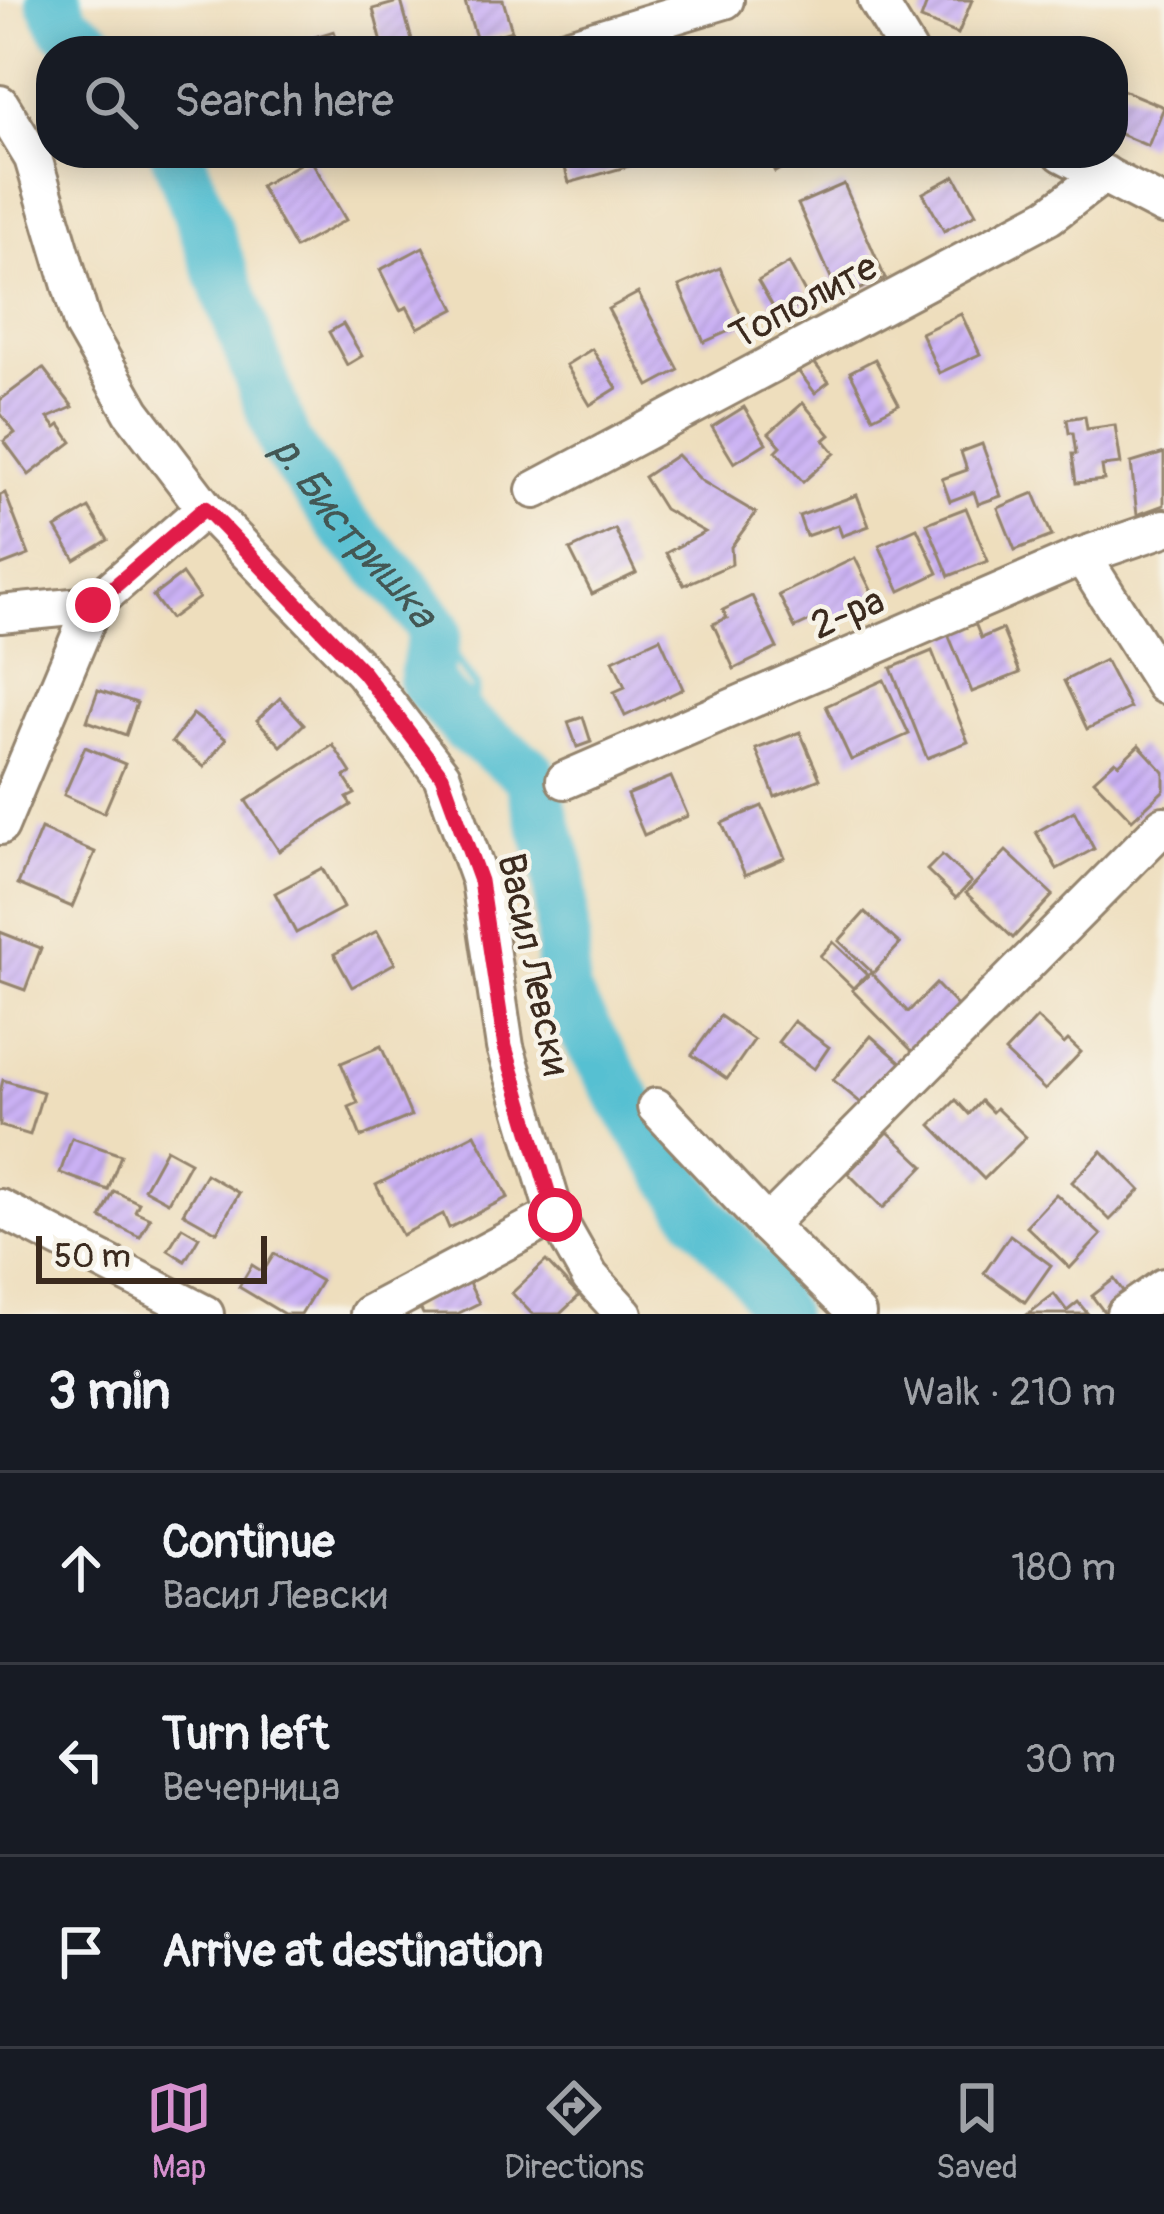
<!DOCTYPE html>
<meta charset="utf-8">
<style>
:root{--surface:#171b24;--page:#20242c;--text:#f1f3f6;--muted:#9ea1a6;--line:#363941;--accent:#d690ce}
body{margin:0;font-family:Pangolin,sans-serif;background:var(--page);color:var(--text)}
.scale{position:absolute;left:36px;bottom:30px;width:231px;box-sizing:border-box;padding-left:12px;border:6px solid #3b2a1e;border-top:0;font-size:33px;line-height:42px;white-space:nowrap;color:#3b2a1e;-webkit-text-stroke:9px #f7f3e8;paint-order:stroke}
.stop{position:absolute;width:36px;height:36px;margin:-27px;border:9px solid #e11d48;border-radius:50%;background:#fff}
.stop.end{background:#e11d48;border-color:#fff;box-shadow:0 3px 12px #0008}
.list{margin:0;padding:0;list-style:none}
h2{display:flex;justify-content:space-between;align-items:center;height:156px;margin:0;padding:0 48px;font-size:51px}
h2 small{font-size:39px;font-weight:400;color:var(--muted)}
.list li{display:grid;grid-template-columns:78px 1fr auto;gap:36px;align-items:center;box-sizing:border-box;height:192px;padding:0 48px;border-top:3px solid var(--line)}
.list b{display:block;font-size:45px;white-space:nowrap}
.list p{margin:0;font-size:39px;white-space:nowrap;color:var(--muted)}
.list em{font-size:39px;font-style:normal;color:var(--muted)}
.icon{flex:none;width:66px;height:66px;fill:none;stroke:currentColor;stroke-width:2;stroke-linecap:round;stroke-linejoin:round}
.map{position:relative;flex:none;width:1164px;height:1314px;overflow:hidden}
.search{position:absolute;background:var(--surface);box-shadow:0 6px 30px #0003;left:36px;right:36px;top:36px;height:132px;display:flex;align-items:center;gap:30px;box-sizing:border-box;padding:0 42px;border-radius:48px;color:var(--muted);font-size:45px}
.sheet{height:732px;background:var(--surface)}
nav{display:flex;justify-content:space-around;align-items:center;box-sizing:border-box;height:168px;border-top:3px solid var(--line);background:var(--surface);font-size:33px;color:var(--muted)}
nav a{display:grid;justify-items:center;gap:6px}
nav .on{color:var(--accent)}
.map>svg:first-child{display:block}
</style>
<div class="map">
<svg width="1164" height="1314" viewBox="0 0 1164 1314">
<defs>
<pattern id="building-hatch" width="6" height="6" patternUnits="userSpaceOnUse" patternTransform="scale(3)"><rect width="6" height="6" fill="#cab1f4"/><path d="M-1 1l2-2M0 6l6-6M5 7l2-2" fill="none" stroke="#ae98d1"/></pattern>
</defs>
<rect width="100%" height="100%" fill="#f7f3e8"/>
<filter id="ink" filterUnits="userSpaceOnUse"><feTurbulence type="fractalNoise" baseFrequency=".00833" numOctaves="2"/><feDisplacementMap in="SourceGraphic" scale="24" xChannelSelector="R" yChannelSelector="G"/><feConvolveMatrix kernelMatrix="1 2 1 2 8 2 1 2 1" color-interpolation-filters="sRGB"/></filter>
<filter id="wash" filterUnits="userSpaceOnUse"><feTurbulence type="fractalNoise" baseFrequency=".004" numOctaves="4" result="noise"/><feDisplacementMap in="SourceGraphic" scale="48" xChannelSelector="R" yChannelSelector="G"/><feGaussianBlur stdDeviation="2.7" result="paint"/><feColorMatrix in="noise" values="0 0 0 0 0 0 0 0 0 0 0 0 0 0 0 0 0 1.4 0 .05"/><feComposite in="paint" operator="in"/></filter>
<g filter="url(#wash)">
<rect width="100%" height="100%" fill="#eedebd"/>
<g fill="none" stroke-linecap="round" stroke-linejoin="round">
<path stroke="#56c0d2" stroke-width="9" d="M 435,630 L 476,687 L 467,727"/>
<g stroke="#56c0d2" stroke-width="54">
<path d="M 53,0 L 65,25 L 99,51"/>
<path id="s1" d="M 177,153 L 286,446 L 346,528 L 405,589 L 435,630 L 425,682 L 467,727 L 529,773 L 559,870 L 563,944 L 562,992 L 640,1124 L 700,1214 L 758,1279 L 778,1314"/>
</g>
</g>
<g id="blocks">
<g fill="url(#building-hatch)">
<path d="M 473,0 L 503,0 L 512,31 L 477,41 L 465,2 Z"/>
<path d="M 928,0 L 972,0 L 958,34 L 921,19 Z"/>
<path d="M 401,1 L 415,51 L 384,51 L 373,9 Z"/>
<path d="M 334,31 L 341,51 L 272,51 L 272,50 Z"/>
<path d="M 1113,86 L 1164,107 L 1148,146 L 1113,131 Z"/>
<path d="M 561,153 L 630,153 L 633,165 L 569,183 Z"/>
<path d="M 768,153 L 809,153 L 775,172 L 765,154 Z"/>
<path d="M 310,158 L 346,220 L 295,248 L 260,186 Z"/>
<path d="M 955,176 L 976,214 L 944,231 L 923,193 Z"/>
<path d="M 844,184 L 885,278 L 840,298 L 798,204 Z"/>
<path d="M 423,247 L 455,309 L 418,328 L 407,307 L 400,310 L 380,270 Z"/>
<path d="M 789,263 L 809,300 L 779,317 L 758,281 Z"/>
<path d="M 720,268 L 745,324 L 704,342 L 679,286 Z"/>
<path d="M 638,293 L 679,370 L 649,386 L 608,309 Z"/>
<path d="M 961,314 L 980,354 L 939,373 L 921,333 Z"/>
<path d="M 343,324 L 362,356 L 347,365 L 329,332 Z"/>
<path d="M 592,349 L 617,388 L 590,405 L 566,365 Z"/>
<path d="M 875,359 L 899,404 L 873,417 L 850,372 Z"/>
<path d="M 813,361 L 829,382 L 815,393 L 799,372 Z"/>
<path d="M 43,368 L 73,407 L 48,418 L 56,428 L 60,425 L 72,442 L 29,475 L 4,441 L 15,433 L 0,413 L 0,400 Z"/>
<path d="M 803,403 L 830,435 L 824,440 L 835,453 L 803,482 L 776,451 L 781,446 L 769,433 Z"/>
<path d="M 744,407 L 766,443 L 734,463 L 712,427 Z"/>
<path d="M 1085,416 L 1087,429 L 1115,425 L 1121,464 L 1102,466 L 1104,480 L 1076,483 L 1072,454 L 1076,454 L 1073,433 L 1069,433 L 1067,419 Z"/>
<path d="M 982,444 L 1001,496 L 978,504 L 974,492 L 950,501 L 942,479 L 967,470 L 961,452 Z"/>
<path d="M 1164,453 L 1164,505 L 1137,515 L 1131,463 Z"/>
<path d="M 677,455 L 702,481 L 756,513 L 731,547 L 732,564 L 684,585 L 666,553 L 705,532 L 664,509 L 644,477 Z"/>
<path d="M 5,493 L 29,555 L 0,566 L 0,495 Z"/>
<path d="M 1034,493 L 1052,536 L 1015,550 L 998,508 Z"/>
<path d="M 857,495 L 869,526 L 842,536 L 838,525 L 806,536 L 799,516 Z"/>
<path d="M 89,508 L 108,540 L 75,560 L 56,528 Z"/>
<path d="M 966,508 L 988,561 L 949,576 L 927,523 Z"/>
<path d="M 917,528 L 938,573 L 900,591 L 879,545 Z"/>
<path d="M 615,529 L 636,573 L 592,594 L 570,550 Z"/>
<path d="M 855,558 L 877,602 L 828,625 L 823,615 L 795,628 L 779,595 Z"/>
<path d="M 182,574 L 199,598 L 170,619 L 153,596 Z"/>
<path d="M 752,596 L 777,648 L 734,669 L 713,624 L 727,618 L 723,610 Z"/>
<path d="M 975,623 L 981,638 L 1002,629 L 1020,673 L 972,692 L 948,634 Z"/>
<path d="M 660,638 L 683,689 L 625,716 L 614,692 L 625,687 L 613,660 Z"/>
<path d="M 932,651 L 968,742 L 927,758 L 891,668 Z"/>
<path d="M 1105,660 L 1130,708 L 1087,729 L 1064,681 Z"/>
<path d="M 884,680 L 909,734 L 851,760 L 826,706 Z"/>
<path d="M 98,690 L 137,703 L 126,735 L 87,721 Z"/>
<path d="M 280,698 L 304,724 L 281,746 L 257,720 Z"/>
<path d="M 193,714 L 226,739 L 204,767 L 172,742 Z"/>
<path d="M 583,717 L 591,742 L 577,747 L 568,722 Z"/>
<path d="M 800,732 L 820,779 L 775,797 L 756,749 Z"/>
<path d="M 333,745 L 351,773 L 344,777 L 355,794 L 347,798 L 351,805 L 279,851 L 246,801 Z"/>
<path d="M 1139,745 L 1164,772 L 1164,790 L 1132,820 L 1094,780 L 1115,761 L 1119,764 Z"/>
<path d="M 85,747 L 125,764 L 104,813 L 64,795 Z"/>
<path d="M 671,777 L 688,816 L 644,835 L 627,795 Z"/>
<path d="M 762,806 L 785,858 L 745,875 L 722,823 Z"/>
<path d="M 1074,811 L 1094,849 L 1057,869 L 1036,832 Z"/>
<path d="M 41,829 L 95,852 L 72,907 L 18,884 Z"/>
<path d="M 1006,851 L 1053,895 L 1013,938 L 966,893 Z"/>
<path d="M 942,855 L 971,882 L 956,898 L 927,870 Z"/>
<path d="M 322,868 L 343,908 L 296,933 L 275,893 Z"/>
<path d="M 865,912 L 900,944 L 873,973 L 839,941 Z"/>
<path d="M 377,931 L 395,963 L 352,987 L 334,954 Z"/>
<path d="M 0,932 L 41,948 L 25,990 L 0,981 Z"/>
<path d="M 833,942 L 867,974 L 853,988 L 820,956 Z"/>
<path d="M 871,973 L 908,1012 L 936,984 L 960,1009 L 914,1053 L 852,990 Z"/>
<path d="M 720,1016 L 754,1040 L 727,1079 L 692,1055 Z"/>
<path d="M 1037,1018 L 1064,1044 L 1068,1040 L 1081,1052 L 1045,1090 L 1005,1052 Z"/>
<path d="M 794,1021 L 829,1047 L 814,1069 L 778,1042 Z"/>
<path d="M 871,1036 L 904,1065 L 867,1108 L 833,1080 Z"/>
<path d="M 381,1046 L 411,1116 L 361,1137 L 349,1107 L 358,1103 L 341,1063 Z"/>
<path d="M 3,1080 L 43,1092 L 30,1135 L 0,1126 L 0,1092 Z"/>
<path d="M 956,1100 L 969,1114 L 981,1101 L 992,1112 L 996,1108 L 1026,1137 L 984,1179 L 931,1125 Z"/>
<path d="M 888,1132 L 924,1166 L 883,1208 L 848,1173 Z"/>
<path d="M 475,1134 L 508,1197 L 449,1228 L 443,1214 L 402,1235 L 376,1185 Z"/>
<path d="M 72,1138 L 121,1155 L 108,1190 L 60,1173 Z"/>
<path d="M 166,1149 L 190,1162 L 168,1202 L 144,1189 Z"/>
<path d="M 1102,1151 L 1140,1190 L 1110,1220 L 1072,1182 Z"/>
<path d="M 206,1174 L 239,1193 L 217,1232 L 183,1213 Z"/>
<path d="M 114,1191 L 139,1203 L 135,1211 L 150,1218 L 140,1237 L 101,1218 Z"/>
<path d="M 1056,1194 L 1101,1235 L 1070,1268 L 1026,1226 Z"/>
<path d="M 182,1227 L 199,1237 L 185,1261 L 168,1250 Z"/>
<path d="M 1010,1235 L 1051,1265 L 1025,1302 L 984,1273 Z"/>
<path d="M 274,1254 L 321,1281 L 301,1314 L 284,1314 L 239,1287 L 252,1265 L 263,1272 Z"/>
<path d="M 546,1261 L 579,1296 L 560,1314 L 532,1314 L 512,1293 Z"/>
<path d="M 467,1279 L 479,1303 L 457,1314 L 423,1314 L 418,1303 Z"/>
<path d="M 1114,1279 L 1126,1295 L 1104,1312 L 1092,1296 Z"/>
<path d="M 1054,1294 L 1067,1311 L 1078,1302 L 1088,1314 L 1028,1314 Z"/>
</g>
</g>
</g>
<g filter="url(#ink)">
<use href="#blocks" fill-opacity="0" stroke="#94846e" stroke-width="3"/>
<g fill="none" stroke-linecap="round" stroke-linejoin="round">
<defs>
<g id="street">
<path d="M 877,0 L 908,51"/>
<path d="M 556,51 L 725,0"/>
<path d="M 0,104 L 33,158 L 83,326 L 132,412 L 205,508 L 363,672 L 442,776 L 480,881 L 505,1047 L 555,1215 L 590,1277 L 624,1314"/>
<path d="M 1062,153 L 1164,206"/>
<path d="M 535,490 L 1049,216 L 1104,174"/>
<path d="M 1082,556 L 1164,685"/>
<path d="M 0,614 L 93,605"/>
<path d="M 565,780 L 1082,556 L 1164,528"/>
<path d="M 0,826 L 93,605 L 205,508"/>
<path d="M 656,1107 L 767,1225 L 857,1314"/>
<path d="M 0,1208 L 205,1314"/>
<path d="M 767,1225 L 1164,825"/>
<path d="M 369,1314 L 555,1215"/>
<path d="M 1125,1314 L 1164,1287"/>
</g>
</defs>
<use href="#street" stroke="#94846e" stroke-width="42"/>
<use href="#street" stroke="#fff" stroke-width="36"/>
</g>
</g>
<g fill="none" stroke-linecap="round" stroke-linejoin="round" filter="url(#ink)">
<path stroke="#e11d48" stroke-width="15" d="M 93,605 L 205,508 L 363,672 L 442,776 L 480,881 L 505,1047 L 555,1215"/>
</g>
<g text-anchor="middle" stroke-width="9" stroke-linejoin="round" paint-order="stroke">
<g font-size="39" fill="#3b2a1e" stroke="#f7f3e8">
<text transform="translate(803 300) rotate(-28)" y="14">Тополите</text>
<text transform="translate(847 612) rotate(-23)" y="14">2-ра</text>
<text transform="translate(535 964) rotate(78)" y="14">Васил Левски</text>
</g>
<g font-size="42" font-style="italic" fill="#435754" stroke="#f7f3e8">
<text dy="15" stroke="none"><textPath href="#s1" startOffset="423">р. Бистришка</textPath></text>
</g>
</g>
</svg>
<div class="scale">50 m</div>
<div class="stop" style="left:555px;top:1215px"></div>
<div class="stop end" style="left:93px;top:605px"></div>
<div class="search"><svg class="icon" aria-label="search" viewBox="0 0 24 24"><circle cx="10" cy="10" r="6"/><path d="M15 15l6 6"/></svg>Search here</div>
</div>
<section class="sheet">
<h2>3 min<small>Walk · 210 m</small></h2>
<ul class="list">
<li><svg class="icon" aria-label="ahead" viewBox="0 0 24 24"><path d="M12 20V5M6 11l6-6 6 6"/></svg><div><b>Continue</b><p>Васил Левски</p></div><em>180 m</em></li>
<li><svg class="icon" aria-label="left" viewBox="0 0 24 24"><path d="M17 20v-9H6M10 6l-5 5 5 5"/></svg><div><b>Turn left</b><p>Вечерница</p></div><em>30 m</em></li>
<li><svg class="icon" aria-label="arrive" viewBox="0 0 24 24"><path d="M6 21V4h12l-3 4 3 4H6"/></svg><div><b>Arrive at destination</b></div></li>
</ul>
</section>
<nav>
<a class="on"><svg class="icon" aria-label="map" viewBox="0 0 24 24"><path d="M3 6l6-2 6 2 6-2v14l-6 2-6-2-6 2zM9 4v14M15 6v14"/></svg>Map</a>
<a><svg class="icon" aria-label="directions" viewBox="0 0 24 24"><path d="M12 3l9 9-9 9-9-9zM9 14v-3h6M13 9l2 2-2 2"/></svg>Directions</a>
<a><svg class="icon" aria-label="saved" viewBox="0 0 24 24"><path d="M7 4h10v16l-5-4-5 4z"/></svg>Saved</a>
</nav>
